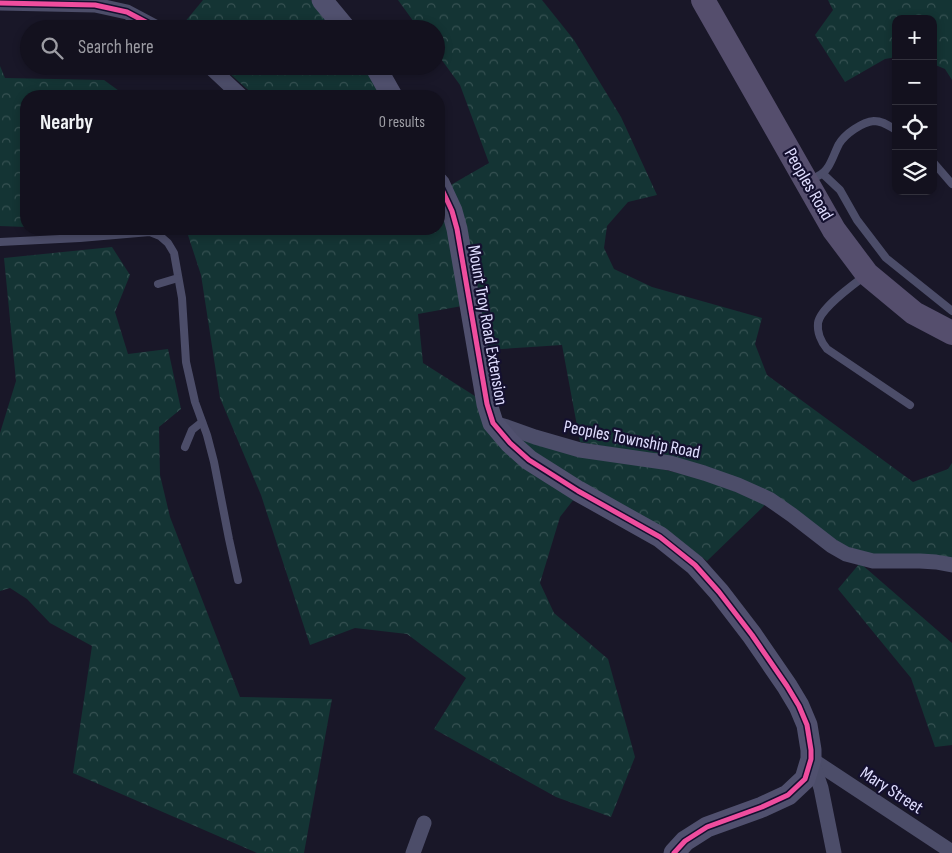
<!DOCTYPE html>
<meta charset="utf-8">
<style>
:root{--surface:#13111e;--page:#1c1a27;--text:#f1f3f6;--muted:#9d9da4;--line:#32313c}
body{margin:0;font-family:"Sofia Sans Condensed",sans-serif;background:var(--page);color:var(--text)}
.controls{position:absolute;right:15px;top:15px;display:grid;overflow:hidden;border-radius:10px;box-shadow:0 2px 8px #0003}
.controls button{width:45px;height:45px;display:grid;place-items:center;padding:0;border:0;border-bottom:1px solid var(--line);background:var(--surface);color:var(--text);font:25px sans-serif}
.list{margin:0;padding:0;list-style:none}
h2{display:flex;justify-content:space-between;align-items:center;height:65px;margin:0;padding:0 20px;font-size:21px}
h2 small{font-size:16px;font-weight:400;color:var(--muted)}
.icon{flex:none;width:28px;height:28px;fill:none;stroke:currentColor;stroke-width:2;stroke-linecap:round;stroke-linejoin:round}
.map{position:relative;flex:none;width:952px;height:853px;overflow:hidden}
.search{position:absolute;background:var(--surface);box-shadow:0 2px 8px #0003;left:20px;top:20px;width:425px;height:55px;display:flex;align-items:center;gap:12px;box-sizing:border-box;padding:0 18px;border-radius:28px;color:var(--muted);font-size:19px}
.panel{position:absolute;background:var(--surface);box-shadow:0 2px 8px #0003;left:20px;top:90px;width:425px;height:145px;border-radius:20px}
.map>svg:first-child{display:block}
</style>
<div class="map">
<svg width="952" height="853" viewBox="0 0 952 853">
<defs>
<pattern id="forest-crowns" width="20" height="18" patternUnits="userSpaceOnUse" patternTransform="scale(1.25)"><rect width="20" height="18" fill="#143434"/><path d="M2 6a3 3 0 1 1 6 0M12 15a3 3 0 1 1 6 0" fill="none" stroke="#365152"/></pattern>
</defs>
<rect width="100%" height="100%" fill="#191728"/>
<g fill="url(#forest-crowns)">
<path d="M 203,0 L 311,0 L 337,29 L 179,29 Z"/>
<path d="M 398,0 L 542,0 L 574,40 L 621,117 L 657,195 L 628,202 L 607,226 L 604,248 L 614,269 L 652,287 L 762,318 L 755,344 L 767,375 L 913,482 L 948,469 L 952,463 L 952,561 L 874,556 L 855,552 L 678,459 L 580,442 L 562,345 L 485,350 L 449,186 L 489,163 L 460,85 L 436,52 L 436,29 L 419,29 Z"/>
<path d="M 828,0 L 952,0 L 952,80 L 945,69 L 933,64 L 933,19 L 896,19 L 896,57 L 885,59 L 845,82 L 815,35 L 833,10 Z"/>
<path d="M 0,66 L 5,78 L 104,80 L 126,96 L 26,96 L 26,227 L 0,226 Z"/>
<path d="M 221,66 L 366,66 L 384,96 L 255,96 Z"/>
<path d="M 439,198 L 447,213 L 462,306 L 418,314 L 423,363 L 478,398 L 574,499 L 560,517 L 540,583 L 554,613 L 608,659 L 635,757 L 611,817 L 556,797 L 434,729 L 466,678 L 407,634 L 355,628 L 310,645 L 261,495 L 220,398 L 201,275 L 186,229 L 281,229 L 284,231 L 288,229 L 439,229 Z"/>
<path d="M 112,247 L 130,275 L 115,312 L 128,354 L 168,349 L 181,409 L 159,427 L 160,475 L 170,517 L 240,697 L 332,699 L 304,853 L 257,853 L 73,773 L 92,646 L 50,623 L 27,599 L 10,588 L 0,591 L 0,433 L 16,381 L 4,258 Z"/>
<path d="M 511,434 L 704,479 L 766,504 L 707,561 L 666,530 L 531,453 Z"/>
<path d="M 860,563 L 952,643 L 952,745 L 935,747 L 911,678 L 838,589 Z"/>
</g>
<g fill="none" stroke-linecap="round" stroke-linejoin="round">
<g stroke="#4c4d69" stroke-width="8">
<path d="M 933,162 L 952,184"/>
<path d="M 823,174 L 840,190 L 857,220 L 886,258 L 952,311"/>
<path d="M 818,176 C 830,171 833,155 839,144 C 845,134 862,122 874,121 C 883,121 889,126 896,130"/>
<path d="M 0,242 L 80,238 L 150,232 L 160,236 L 168,243 L 174,253 L 182,298 L 186,362 L 195,402 L 207,435 L 214,462 L 229,539 L 238,580"/>
<path d="M 866,275 C 853,285 820,308 818,323 C 817,332 821,342 827,349 L 910,405"/>
<path d="M 158,284 L 178,278"/>
<path d="M 185,447 L 192,430 L 202,422"/>
</g>
<g stroke="#4c4d69" stroke-width="15">
<path d="M 0,3 L 95,5 L 127,12 L 159,29"/>
<path d="M 209,66 L 241,96"/>
<path d="M 493,423 L 507,427 L 535,437 L 580,450 L 670,463 L 704,473 L 738,485 L 769,499 L 792,515 L 832,546 L 846,554 L 873,561 L 920,561 L 936,562 L 952,565"/>
<path d="M 811,759 L 952,852"/>
<path d="M 811,759 L 821,788 L 834,853"/>
<path d="M 413,853 L 424,823"/>
</g>
<g stroke="#50506e" stroke-width="21">
<path d="M 322,0 L 346,29"/>
<path d="M 375,66 L 392,96"/>
<path d="M 439,183 L 452,211 L 457,229 L 487,404 L 493,423 L 510,443 L 529,460 L 578,491 L 660,537 L 695,565 L 719,592 L 752,635 L 787,686 L 799,706 L 807,725 L 811,750 L 811,759 L 805,779 L 788,795 L 762,807 L 707,827 L 685,841 L 674,853"/>
</g>
<path stroke="#554e6d" stroke-width="24" d="M 703,0 L 834,230 L 867,274 L 914,313 L 952,333"/>
<defs>
<g id="cycleway">
<path d="M 0,3 L 95,5 L 127,12 L 159,29"/>
<path d="M 439,183 L 452,211 L 457,229 L 487,404 L 493,423 L 510,443 L 529,460 L 578,491 L 660,537 L 695,565 L 719,592 L 752,635 L 787,686 L 799,706 L 807,725 L 811,750 L 811,759 L 805,779 L 788,795 L 762,807 L 707,827 L 685,841 L 674,853"/>
</g>
</defs>
<use href="#cycleway" stroke="#14102f" stroke-width="8"/>
<use href="#cycleway" stroke="#ef4d9e" stroke-width="5"/>
</g>
<g text-anchor="middle" stroke-width="4.5" stroke-linejoin="round" paint-order="stroke">
<g font-size="18" fill="#e0deff" stroke="#14102f">
<text transform="translate(809 184) rotate(60)" y="6">Peoples Road</text>
<text transform="translate(488 325) rotate(80)" y="6">Mount Troy Road Extension</text>
<text transform="translate(632 439) rotate(11)" y="6">Peoples Township Road</text>
<text transform="translate(892 790) rotate(33)" y="6">Mary Street</text>
</g>
</g>
</svg>
<div class="controls">
<button>+</button>
<button>−</button>
<button><svg class="icon" aria-label="locate" viewBox="0 0 24 24"><circle cx="12" cy="12" r="6"/><path d="M12 2v4M12 18v4M2 12h4M18 12h4"/></svg></button>
<button><svg class="icon" aria-label="layers" viewBox="0 0 24 24"><path d="M12 4l9 5-9 5-9-5zM3 14l9 5 9-5"/></svg></button>
</div>
<div class="search"><svg class="icon" aria-label="search" viewBox="0 0 24 24"><circle cx="10" cy="10" r="6"/><path d="M15 15l6 6"/></svg>Search here</div>
<section class="panel">
<h2>Nearby<small>0 results</small></h2>
<ul class="list">
</ul>
</section>
</div>
